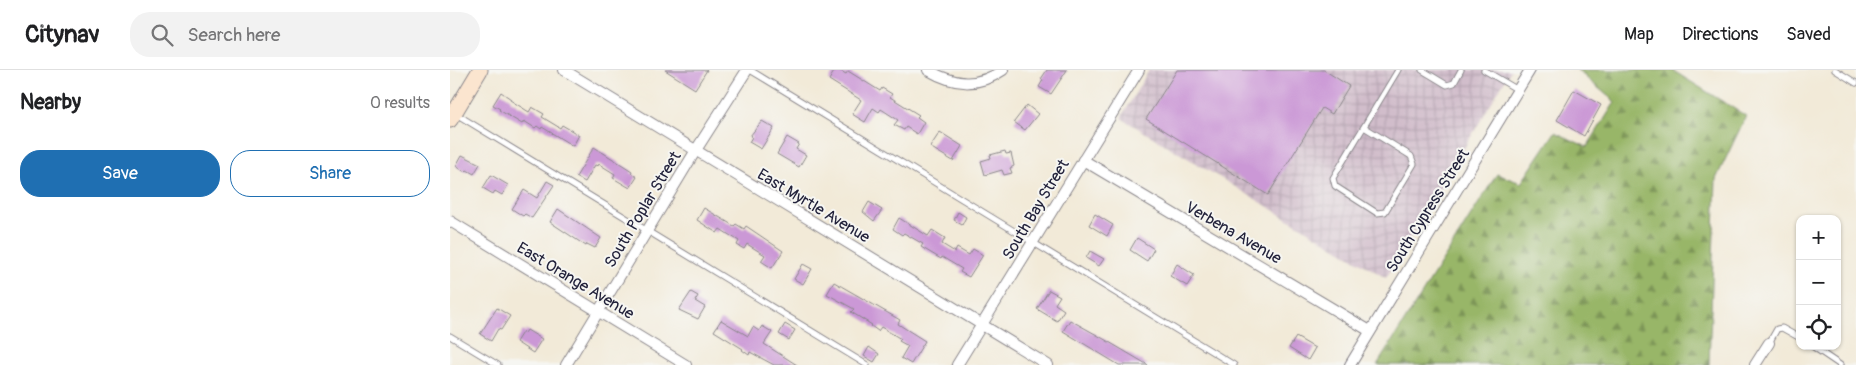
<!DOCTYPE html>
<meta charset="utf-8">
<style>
:root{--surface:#fff;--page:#f2f2f2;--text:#202124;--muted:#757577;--line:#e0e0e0;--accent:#1f6fb2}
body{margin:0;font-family:Pangolin,sans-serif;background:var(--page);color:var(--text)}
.controls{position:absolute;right:15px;bottom:15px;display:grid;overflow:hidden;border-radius:10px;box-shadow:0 1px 4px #0004}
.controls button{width:45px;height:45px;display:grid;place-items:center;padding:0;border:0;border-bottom:1px solid var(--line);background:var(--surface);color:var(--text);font:25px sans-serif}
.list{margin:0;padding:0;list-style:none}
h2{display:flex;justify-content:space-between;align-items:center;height:65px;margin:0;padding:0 20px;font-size:21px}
h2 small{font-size:16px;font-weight:400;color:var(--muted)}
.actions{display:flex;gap:10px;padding:15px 20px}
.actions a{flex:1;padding:11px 0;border:1px solid var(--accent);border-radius:20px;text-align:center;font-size:18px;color:var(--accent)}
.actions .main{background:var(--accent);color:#fff}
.icon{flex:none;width:28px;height:28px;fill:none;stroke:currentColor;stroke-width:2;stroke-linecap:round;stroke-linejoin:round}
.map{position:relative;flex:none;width:1406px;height:295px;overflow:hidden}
header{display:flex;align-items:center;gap:30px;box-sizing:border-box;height:70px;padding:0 25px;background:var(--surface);border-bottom:1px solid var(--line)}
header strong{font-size:24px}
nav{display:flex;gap:28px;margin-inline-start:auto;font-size:18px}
.search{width:350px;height:45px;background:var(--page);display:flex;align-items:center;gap:12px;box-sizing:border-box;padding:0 18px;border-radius:20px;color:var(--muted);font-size:19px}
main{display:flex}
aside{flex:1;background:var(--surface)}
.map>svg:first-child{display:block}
</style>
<header>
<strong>Citynav</strong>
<div class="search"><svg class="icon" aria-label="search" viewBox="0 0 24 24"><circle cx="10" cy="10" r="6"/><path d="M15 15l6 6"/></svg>Search here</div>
<nav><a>Map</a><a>Directions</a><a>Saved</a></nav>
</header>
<main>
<aside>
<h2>Nearby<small>0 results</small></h2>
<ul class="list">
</ul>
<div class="actions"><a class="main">Save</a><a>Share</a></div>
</aside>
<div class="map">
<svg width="1406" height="295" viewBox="0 0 1406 295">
<defs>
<pattern id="industrial-grid" width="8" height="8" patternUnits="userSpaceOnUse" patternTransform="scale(1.25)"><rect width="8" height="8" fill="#d1bdcb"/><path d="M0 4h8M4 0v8" fill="none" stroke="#b3a2af"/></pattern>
<pattern id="forest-firs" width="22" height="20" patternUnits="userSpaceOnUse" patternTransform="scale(1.25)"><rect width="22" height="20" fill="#98b668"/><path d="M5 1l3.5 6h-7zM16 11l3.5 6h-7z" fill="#7c9457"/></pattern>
</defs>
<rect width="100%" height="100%" fill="#f6f6f2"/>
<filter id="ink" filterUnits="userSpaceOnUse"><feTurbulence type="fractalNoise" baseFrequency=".02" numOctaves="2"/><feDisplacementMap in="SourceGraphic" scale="10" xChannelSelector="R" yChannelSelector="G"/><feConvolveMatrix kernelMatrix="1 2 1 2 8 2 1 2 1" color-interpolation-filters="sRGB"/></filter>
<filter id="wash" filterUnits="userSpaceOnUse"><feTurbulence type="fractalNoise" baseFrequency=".0096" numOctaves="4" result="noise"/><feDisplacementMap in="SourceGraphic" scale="20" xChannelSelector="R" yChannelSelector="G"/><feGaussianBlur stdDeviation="1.12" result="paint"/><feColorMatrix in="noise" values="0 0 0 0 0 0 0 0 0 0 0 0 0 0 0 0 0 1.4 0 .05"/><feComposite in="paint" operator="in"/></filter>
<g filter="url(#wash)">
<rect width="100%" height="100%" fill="#f2ead8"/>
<path fill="url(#industrial-grid)" d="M 699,0 L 1061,0 L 936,208 L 671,48 Z"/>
<path fill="url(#forest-firs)" stroke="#5d6c52" d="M 1127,0 L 1222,0 L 1296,46 L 1266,109 L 1259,295 L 927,295 L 1047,104 L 1071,113 L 1105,62 L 1137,77 L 1165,32 Z"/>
<g id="blocks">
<g fill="#cb98d6">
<path d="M 215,0 L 257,0 L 245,19 Z"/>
<path d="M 385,0 L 389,0 L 396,4 L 398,1 L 430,21 L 432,18 L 442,24 L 440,27 L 469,45 L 467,47 L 474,52 L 467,64 L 456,57 L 454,60 L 444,55 L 448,50 L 431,39 L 429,42 L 423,38 L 415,52 L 402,44 L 411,30 L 379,10 Z"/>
<path d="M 597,0 L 617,0 L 601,24 L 589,17 L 593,10 L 591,9 Z"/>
<path d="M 727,0 L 874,0 L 899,16 L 882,44 L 872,38 L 818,125 L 696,49 Z"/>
<path d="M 1124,20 L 1151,35 L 1134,66 L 1107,50 Z"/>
<path d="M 51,22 L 61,29 L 60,30 L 79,42 L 82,37 L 94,44 L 92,47 L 110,58 L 112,55 L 129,65 L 123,76 L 92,57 L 91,59 L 87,56 L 85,58 L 74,51 L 72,54 L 49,40 L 50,39 L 43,35 Z"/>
<path d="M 577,35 L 588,44 L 575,60 L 564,52 Z"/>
<path d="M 312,51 L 324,58 L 311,79 L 299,72 L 302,67 L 300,66 Z"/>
<path d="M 490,62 L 512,76 L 503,91 L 480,77 Z"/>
<path d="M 337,67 L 349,74 L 346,79 L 356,85 L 349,97 L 327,84 Z"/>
<path d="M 144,77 L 182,101 L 181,103 L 187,107 L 180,118 L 163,108 L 165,104 L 149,94 L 148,96 L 145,95 L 135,112 L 126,107 Z"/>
<path d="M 555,81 L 556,84 L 561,83 L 564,96 L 560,98 L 562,103 L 554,105 L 552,100 L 535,105 L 531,91 L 541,88 L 540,85 Z"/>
<path d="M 12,85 L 30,94 L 24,104 L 17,100 L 15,102 L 6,96 Z"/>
<path d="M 41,105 L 58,115 L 52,125 L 45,121 L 43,124 L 33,118 Z"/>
<path d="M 97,111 L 104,115 L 82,148 L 75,144 L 73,146 L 62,139 L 74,120 L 87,128 Z"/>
<path d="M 419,132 L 432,140 L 424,151 L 413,142 Z"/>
<path d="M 254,138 L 284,156 L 286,154 L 294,159 L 296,156 L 333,181 L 322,198 L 311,191 L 315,185 L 297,174 L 294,179 L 287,175 L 289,171 L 270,159 L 267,163 L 247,150 Z"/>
<path d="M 108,139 L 151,168 L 145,178 L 137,174 L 136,176 L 100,152 Z"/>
<path d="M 508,142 L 516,147 L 512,155 L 504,150 Z"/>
<path d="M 645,144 L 663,155 L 657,166 L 639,155 Z"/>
<path d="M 449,148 L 478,166 L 482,160 L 495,168 L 492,174 L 505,182 L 507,178 L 519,185 L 523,179 L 533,185 L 519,207 L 510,202 L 512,199 L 492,187 L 491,189 L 471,177 L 473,174 L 454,163 L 452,165 L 443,159 Z"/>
<path d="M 687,168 L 704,179 L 697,191 L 680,180 Z"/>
<path d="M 640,181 L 654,189 L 649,196 L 636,188 Z"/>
<path d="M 353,194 L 362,199 L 353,214 L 344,209 Z"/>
<path d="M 727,194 L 744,205 L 737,216 L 720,206 Z"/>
<path d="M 384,212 L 450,250 L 448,254 L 475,271 L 461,294 L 451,288 L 458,276 L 449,271 L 451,269 L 431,257 L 428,261 L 421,256 L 422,255 L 401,242 L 404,239 L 377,224 Z"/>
<path d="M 599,220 L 610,226 L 605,234 L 614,240 L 607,251 L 587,239 Z"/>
<path d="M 241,222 L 248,226 L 245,231 L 255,237 L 248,249 L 229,240 Z"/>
<path d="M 47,238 L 60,246 L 51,260 L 48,259 L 41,271 L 30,264 Z"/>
<path d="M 271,250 L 298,266 L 303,257 L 309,261 L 312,256 L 322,262 L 314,274 L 347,295 L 324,295 L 300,282 L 299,285 L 292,280 L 293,279 L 264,261 Z"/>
<path d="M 620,250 L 647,265 L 698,295 L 669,295 L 613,261 Z"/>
<path d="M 335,254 L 345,260 L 339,270 L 329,264 Z"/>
<path d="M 77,260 L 92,269 L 83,283 L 66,272 L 73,261 L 75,263 Z"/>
<path d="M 846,267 L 865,278 L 858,290 L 839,278 Z"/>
<path d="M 419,277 L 429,284 L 424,292 L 414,286 Z"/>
</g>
</g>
</g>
<g filter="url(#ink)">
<use href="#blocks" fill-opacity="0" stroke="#8a868a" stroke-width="1"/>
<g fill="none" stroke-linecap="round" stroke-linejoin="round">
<defs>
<g id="lane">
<path d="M 300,0 L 784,295"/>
<path d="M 972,0 L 997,15 L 1004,13 L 1011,0"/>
<path d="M 1034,0 L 1068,20"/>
<path d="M 1385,0 L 1406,13"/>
<path d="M 6,44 L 417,295"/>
<path d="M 914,57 L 961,86 L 964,94 L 935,142 L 927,143 L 885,116 L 883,108 L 948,0"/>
<path d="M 0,266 L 48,295"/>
<path d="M 1319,273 L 1327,259 L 1332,258 L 1350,268"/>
<path d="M 1362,276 L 1390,295"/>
</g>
<g id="street">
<path d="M 114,0 L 598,295"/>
<path d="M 478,0 C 504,15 527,18 553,0"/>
<path d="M 633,90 L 920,261"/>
<path d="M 0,151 L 236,295"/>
<path d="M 116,295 L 246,80 L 297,0"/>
<path d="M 507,295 L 689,0"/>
<path d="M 900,295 L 1080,0"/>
<path d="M 1305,295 L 1319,273"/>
</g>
<path id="secondary" d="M 0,50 L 30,0"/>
</defs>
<use href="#lane" stroke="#8a868a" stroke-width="7"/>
<use href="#street" stroke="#8a868a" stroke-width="12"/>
<use href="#secondary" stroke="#8a868a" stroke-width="17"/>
<use href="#lane" stroke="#fff" stroke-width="5"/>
<use href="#street" stroke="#fff" stroke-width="10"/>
<use href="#secondary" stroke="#fbe5cf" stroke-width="15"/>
</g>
</g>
<g text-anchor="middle" stroke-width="4" stroke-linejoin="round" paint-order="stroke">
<g font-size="16" fill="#22223b" stroke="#f6f6f2">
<text transform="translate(364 135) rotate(31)" y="6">East Myrtle Avenue</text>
<text transform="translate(192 139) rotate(-59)" y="6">South Poplar Street</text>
<text transform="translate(585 139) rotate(-59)" y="6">South Bay Street</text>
<text transform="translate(977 140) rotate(-58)" y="6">South Cypress Street</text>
<text transform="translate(784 162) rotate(30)" y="6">Verbena Avenue</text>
<text transform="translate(126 210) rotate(31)" y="6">East Orange Avenue</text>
</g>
</g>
</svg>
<div class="controls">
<button>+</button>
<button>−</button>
<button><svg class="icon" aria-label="locate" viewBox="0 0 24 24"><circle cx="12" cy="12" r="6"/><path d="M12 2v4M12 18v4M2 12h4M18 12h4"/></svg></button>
</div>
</div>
</main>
